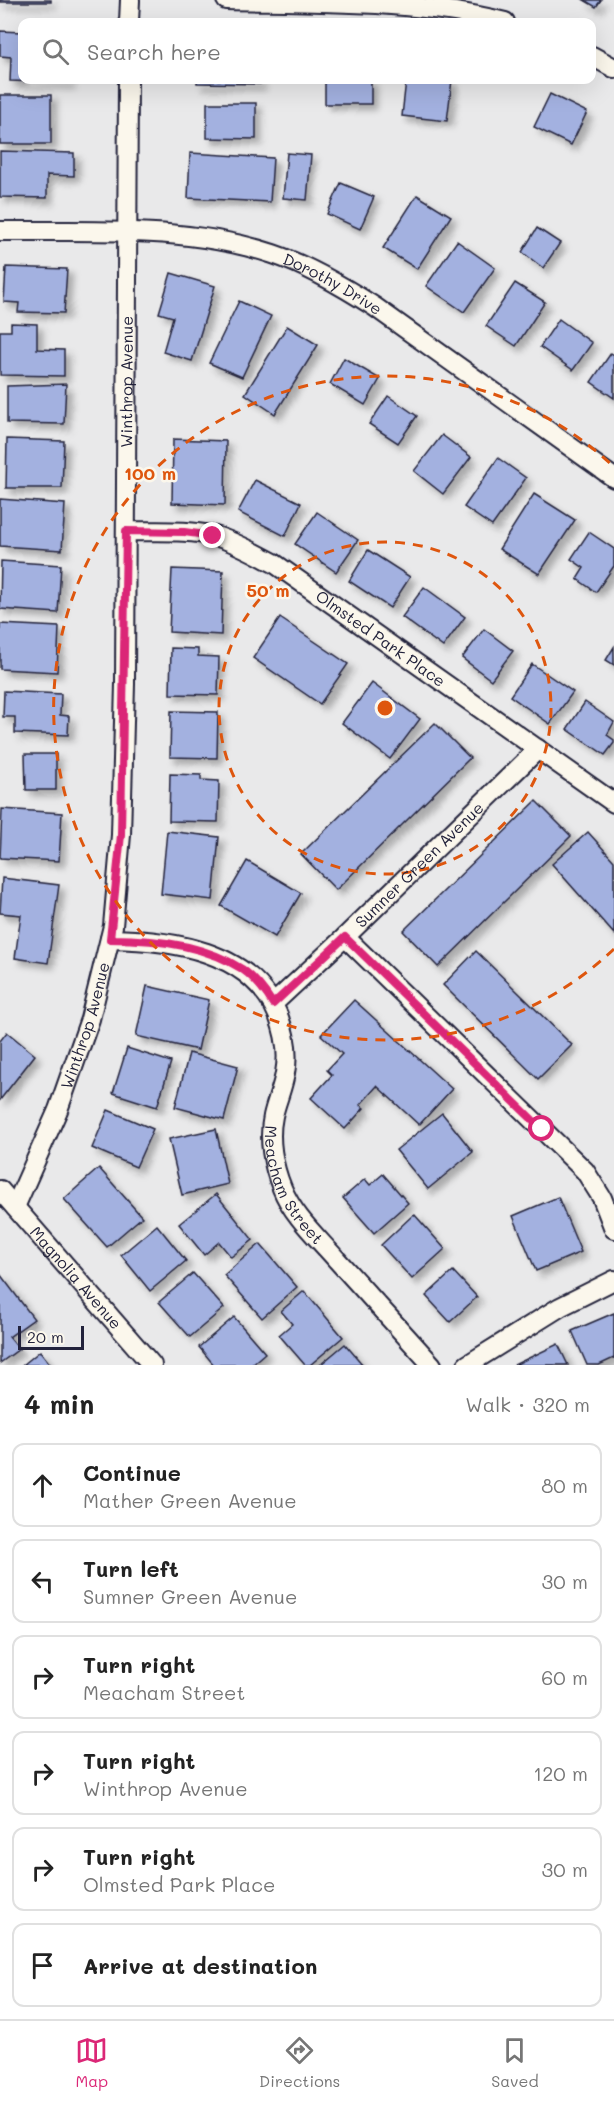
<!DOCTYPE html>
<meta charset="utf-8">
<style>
:root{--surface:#fff;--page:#f6f6f6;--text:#222;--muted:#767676;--line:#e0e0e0;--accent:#db2777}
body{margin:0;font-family:Mali,sans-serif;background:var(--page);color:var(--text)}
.scale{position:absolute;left:18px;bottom:15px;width:66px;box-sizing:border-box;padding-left:6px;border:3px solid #22223b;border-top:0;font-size:16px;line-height:21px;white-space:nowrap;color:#22223b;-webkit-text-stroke:4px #fbf7ec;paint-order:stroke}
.stop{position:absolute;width:18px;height:18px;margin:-14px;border:4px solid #db2777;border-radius:50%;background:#fff}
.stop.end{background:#db2777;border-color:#fff;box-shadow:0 2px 6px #0008}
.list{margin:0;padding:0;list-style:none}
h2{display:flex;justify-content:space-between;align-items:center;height:78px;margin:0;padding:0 24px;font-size:26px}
h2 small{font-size:20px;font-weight:400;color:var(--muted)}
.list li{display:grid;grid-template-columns:39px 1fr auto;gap:18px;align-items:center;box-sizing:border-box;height:84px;margin:0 12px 12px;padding:0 12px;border:2px solid var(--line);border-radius:12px}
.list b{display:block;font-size:22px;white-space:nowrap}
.list p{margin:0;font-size:20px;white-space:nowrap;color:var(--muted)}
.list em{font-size:20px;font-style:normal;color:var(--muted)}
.icon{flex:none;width:33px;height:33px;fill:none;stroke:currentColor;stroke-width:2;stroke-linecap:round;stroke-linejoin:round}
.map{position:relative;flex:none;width:614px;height:1365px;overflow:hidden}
.search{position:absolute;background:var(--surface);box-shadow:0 6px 24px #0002;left:18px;right:18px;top:18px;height:66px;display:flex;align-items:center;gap:15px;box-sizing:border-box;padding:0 21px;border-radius:12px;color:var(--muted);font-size:22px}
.sheet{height:654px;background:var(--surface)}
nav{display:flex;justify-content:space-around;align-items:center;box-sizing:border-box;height:84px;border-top:2px solid var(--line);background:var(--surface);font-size:16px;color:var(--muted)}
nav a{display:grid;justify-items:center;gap:3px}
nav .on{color:var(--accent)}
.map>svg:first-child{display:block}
</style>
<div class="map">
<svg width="614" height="1365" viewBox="0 0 614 1365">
<defs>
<filter id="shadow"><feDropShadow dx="5.5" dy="5.5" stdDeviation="3" flood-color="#0004"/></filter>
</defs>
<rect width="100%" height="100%" fill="#e9e9ea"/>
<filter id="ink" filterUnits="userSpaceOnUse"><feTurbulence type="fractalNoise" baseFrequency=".0167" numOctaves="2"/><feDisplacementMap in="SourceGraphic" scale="12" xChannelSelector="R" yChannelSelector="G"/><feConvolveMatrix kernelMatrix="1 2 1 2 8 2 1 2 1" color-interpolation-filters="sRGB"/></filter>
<g filter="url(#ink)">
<g fill="#a3b1e0" stroke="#22223b" stroke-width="1.5" filter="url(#shadow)">
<rect x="0" y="0" width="51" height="2"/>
<path d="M 584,0 L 601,0 L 596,7 Z"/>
<path d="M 0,31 L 22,32 L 22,80 L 69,80 L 69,83 L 10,81 L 11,57 L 0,56 Z"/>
<path d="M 197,80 L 260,80 L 260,84 L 197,83 Z"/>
<rect x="325" y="80" width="46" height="24"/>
<path d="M 406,80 L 452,80 L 447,121 L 402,116 Z"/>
<path d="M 550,94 L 587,112 L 571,145 L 534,127 Z"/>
<rect x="0" y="95" width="51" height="49"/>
<path d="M 207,103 L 256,103 L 256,139 L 207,138 Z"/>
<path d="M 0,151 L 74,153 L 74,176 L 47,175 L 47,198 L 0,197 Z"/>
<path d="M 190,153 L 273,158 L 270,202 L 188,198 Z"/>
<path d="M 287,153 L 311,155 L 307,200 L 283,198 Z"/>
<path d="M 341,183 L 374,197 L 360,229 L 327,214 Z"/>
<path d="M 417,195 L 451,216 L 417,269 L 383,248 Z"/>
<path d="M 537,228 L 560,243 L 543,268 L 522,252 Z"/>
<path d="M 457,241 L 495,268 L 464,312 L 426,286 Z"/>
<path d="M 6,267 L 67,269 L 64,313 L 18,312 L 19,303 L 4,302 Z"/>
<path d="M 171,273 L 215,286 L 192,361 L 163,352 L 173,317 L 159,313 Z"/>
<path d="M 515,283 L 545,302 L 516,346 L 486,326 Z"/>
<path d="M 239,301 L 271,316 L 242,377 L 209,363 Z"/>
<path d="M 559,319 L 592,343 L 573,370 L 540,347 Z"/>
<path d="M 11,323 L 37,324 L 37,349 L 64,350 L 64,376 L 0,375 L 0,331 L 11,331 Z"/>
<path d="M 287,326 L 318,345 L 275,414 L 245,394 Z"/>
<path d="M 611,353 L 614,355 L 614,398 L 591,382 Z"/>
<path d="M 344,358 L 380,379 L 365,405 L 330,384 Z"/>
<path d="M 66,384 L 64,424 L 7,423 L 7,386 Z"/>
<path d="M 388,396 L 417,416 L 398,443 L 369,424 Z"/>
<path d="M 442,435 L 471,457 L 443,494 L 414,471 Z"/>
<path d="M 7,439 L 64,441 L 62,488 L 6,488 Z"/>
<path d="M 173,439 L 226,441 L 225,505 L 172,503 Z"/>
<path d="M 498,458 L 526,478 L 492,526 L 464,507 Z"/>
<path d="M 255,480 L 301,503 L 285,536 L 238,512 Z"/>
<path d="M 534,494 L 575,520 L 539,574 L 499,549 Z"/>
<path d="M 0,499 L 65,504 L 62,550 L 0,546 Z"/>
<path d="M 317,512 L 358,540 L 336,572 L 295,544 Z"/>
<path d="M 589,532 L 614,549 L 614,566 L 596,592 L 577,579 L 584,568 L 571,559 Z"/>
<path d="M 368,550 L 410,577 L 390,608 L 349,581 Z"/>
<path d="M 1,561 L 61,565 L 58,613 L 0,609 Z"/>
<path d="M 172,569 L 223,571 L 221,635 L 169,632 Z"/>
<path d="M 424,587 L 465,617 L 443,647 L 402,617 Z"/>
<path d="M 280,618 L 348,664 L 320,704 L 253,658 Z"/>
<path d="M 0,624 L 59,627 L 57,672 L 0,669 Z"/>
<path d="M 484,629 L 513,651 L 491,680 L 462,658 Z"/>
<path d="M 614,647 L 614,665 L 606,660 Z"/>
<path d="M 171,648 L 198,649 L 198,656 L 219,657 L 218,695 L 170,694 Z"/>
<path d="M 532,664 L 573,692 L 550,724 L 510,696 Z"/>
<path d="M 372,683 L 420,719 L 390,759 L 342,723 Z"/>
<path d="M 4,691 L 61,694 L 60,715 L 69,716 L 68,735 L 15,733 L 15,717 L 3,717 Z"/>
<path d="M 585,702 L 614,722 L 607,735 L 614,740 L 614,743 L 605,755 L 567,729 Z"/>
<path d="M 171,711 L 218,712 L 217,758 L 170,757 Z"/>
<path d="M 435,723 L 470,758 L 336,890 L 301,854 Z"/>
<path d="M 25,754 L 56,754 L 56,790 L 26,790 Z"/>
<path d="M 170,774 L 201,775 L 201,780 L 219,781 L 218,822 L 169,821 Z"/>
<path d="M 536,801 L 571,836 L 438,967 L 403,931 Z"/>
<path d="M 2,809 L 62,813 L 59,861 L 0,858 Z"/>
<path d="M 167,831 L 219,837 L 213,900 L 161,894 Z"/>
<path d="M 588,832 L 614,861 L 614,934 L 552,864 Z"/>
<path d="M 247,861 L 301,893 L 275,937 L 221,906 Z"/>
<path d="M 2,878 L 59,885 L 48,963 L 15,958 L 21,915 L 0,913 Z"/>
<path d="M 476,951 L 572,1045 L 538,1079 L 443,985 Z"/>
<path d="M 147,986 L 209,1000 L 198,1050 L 136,1036 Z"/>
<path d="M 354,1000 L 452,1089 L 419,1125 L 377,1086 L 360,1105 L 364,1108 L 345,1129 L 311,1098 L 332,1075 L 327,1070 L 342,1054 L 321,1035 Z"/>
<path d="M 7,1032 L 35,1055 L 0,1100 L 0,1041 Z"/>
<path d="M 127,1048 L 171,1062 L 157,1107 L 113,1093 Z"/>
<path d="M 189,1053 L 238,1066 L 224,1120 L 175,1107 Z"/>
<path d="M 108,1110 L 153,1129 L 136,1167 L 92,1148 Z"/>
<path d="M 442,1113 L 473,1152 L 428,1189 L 396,1150 Z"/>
<path d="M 216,1129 L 228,1184 L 182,1195 L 169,1139 Z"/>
<path d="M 99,1168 L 142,1217 L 107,1247 L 64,1199 Z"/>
<path d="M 383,1174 L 408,1203 L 374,1233 L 343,1198 L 365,1179 L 370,1185 Z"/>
<path d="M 216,1194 L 253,1240 L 231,1257 L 219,1242 L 204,1255 L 179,1224 Z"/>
<path d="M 558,1197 L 581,1252 L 536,1271 L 513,1216 Z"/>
<path d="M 414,1214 L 445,1249 L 412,1279 L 381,1245 Z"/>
<path d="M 157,1225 L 186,1261 L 150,1291 L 121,1255 Z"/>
<path d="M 260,1244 L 297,1287 L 262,1318 L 224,1275 Z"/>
<path d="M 453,1271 L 477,1297 L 450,1322 L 426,1296 Z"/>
<path d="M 193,1273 L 224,1308 L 190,1337 L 159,1302 Z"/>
<path d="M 0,1274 L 34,1319 L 9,1337 L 19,1349 L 0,1363 Z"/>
<path d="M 304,1291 L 343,1337 L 310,1365 L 305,1365 L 279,1335 L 292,1324 L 281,1311 Z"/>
<path d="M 614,1313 L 614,1358 L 599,1365 L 587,1365 L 572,1331 Z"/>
<path d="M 234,1317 L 265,1353 L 251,1365 L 214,1365 L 199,1347 Z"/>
<path d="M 345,1344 L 363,1365 L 320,1365 Z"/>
<path d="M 558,1344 L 568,1365 L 514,1365 Z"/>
<path d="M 40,1351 L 51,1365 L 23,1365 Z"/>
</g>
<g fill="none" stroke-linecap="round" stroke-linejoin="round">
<defs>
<g id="minor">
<path d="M 226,0 C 316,2 418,0 505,22"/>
<path d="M 129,22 L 130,0"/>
<path d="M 592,56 L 614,68"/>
<path id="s1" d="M 0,231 C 91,232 186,225 273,254 C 309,266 344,287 375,307 L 614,478"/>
<path id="s2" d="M 126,531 C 154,532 187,529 215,536 C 236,542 255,553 274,563 L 614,803"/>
<path d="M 345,937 L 585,1171 L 602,1198 L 614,1229"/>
<path id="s3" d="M 110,939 C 171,940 251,950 278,1015 C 285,1033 289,1053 285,1073 C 283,1087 276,1102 273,1116 C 268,1139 273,1166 282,1188 C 293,1216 318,1238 337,1260 C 369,1295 400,1330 432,1365"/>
<path id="s4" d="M 273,1004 L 345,937 L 538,749"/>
<path id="s5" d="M 0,1190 L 152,1365"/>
<path id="s6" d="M 15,1207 L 58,1110 L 90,1019 L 113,926 L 121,835 L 125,684 L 128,80"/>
<path d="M 467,1365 L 560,1307 L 614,1280"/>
</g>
</defs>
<use href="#minor" stroke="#22223b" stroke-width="22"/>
<use href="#minor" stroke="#fbf7ec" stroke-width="18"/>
</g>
</g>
<g fill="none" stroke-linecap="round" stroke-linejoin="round" filter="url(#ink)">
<path stroke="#db2777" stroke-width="8" d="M 213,536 L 184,532 L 126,531 L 121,835 L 110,939 C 152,939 205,945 242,969 C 255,978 265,991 273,1004 L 345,937 L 542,1129"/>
</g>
<g fill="none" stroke="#de560e" stroke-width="3" stroke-dasharray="10 8">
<circle cx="385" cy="708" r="166"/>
<path d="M614 949A332 332 0 1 1 614 467"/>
</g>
<g text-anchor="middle" stroke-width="5" stroke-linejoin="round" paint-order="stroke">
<g font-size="16" fill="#22223b" stroke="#fbf7ec">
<text dy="6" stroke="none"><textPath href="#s1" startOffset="342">Dorothy Drive</textPath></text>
<text dy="6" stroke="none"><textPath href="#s6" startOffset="843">Winthrop Avenue</textPath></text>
<text dy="6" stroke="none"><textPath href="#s2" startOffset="285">Olmsted Park Place</textPath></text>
<text dy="6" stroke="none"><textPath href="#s4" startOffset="202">Sumner Green Avenue</textPath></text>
<text dy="6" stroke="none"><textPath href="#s6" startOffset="195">Winthrop Avenue</textPath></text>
<text dy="6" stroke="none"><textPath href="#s3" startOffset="374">Meacham Street</textPath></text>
<text dy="6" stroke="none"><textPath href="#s5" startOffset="116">Magnolia Avenue</textPath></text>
</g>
</g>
<circle cx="385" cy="708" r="9" fill="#de560e" stroke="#fbf7ec" stroke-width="3"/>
<g font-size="18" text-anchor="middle" font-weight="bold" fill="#de560e" stroke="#fbf7ec" stroke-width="5" stroke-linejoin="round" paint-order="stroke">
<text x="150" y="480">100 m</text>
<text x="268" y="597">50 m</text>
</g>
</svg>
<div class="scale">20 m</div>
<div class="stop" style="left:542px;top:1129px"></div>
<div class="stop end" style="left:213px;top:536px"></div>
<div class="search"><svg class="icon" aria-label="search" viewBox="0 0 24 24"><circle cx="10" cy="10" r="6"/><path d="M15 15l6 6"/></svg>Search here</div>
</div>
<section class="sheet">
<h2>4 min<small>Walk · 320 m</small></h2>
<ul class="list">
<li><svg class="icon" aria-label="ahead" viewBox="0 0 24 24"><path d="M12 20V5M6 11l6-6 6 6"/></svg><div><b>Continue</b><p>Mather Green Avenue</p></div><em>80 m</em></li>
<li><svg class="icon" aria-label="left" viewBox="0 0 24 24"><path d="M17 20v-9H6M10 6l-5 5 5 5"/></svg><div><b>Turn left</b><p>Sumner Green Avenue</p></div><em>30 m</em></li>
<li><svg class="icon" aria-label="right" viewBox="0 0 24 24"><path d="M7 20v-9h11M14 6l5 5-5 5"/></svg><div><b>Turn right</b><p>Meacham Street</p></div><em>60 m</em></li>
<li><svg class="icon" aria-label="right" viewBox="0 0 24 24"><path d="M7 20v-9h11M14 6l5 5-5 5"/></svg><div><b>Turn right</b><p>Winthrop Avenue</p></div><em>120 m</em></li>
<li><svg class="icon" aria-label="right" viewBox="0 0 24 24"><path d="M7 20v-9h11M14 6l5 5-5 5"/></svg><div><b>Turn right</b><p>Olmsted Park Place</p></div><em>30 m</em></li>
<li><svg class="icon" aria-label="arrive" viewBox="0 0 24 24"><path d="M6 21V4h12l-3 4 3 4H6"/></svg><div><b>Arrive at destination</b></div></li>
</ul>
</section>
<nav>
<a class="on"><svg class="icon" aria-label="map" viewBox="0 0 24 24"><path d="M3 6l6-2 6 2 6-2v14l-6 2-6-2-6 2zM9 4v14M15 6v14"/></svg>Map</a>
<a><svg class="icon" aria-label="directions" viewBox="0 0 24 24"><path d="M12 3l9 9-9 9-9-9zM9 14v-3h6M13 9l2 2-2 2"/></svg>Directions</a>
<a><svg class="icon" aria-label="saved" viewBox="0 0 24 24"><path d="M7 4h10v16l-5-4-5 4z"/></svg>Saved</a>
</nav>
